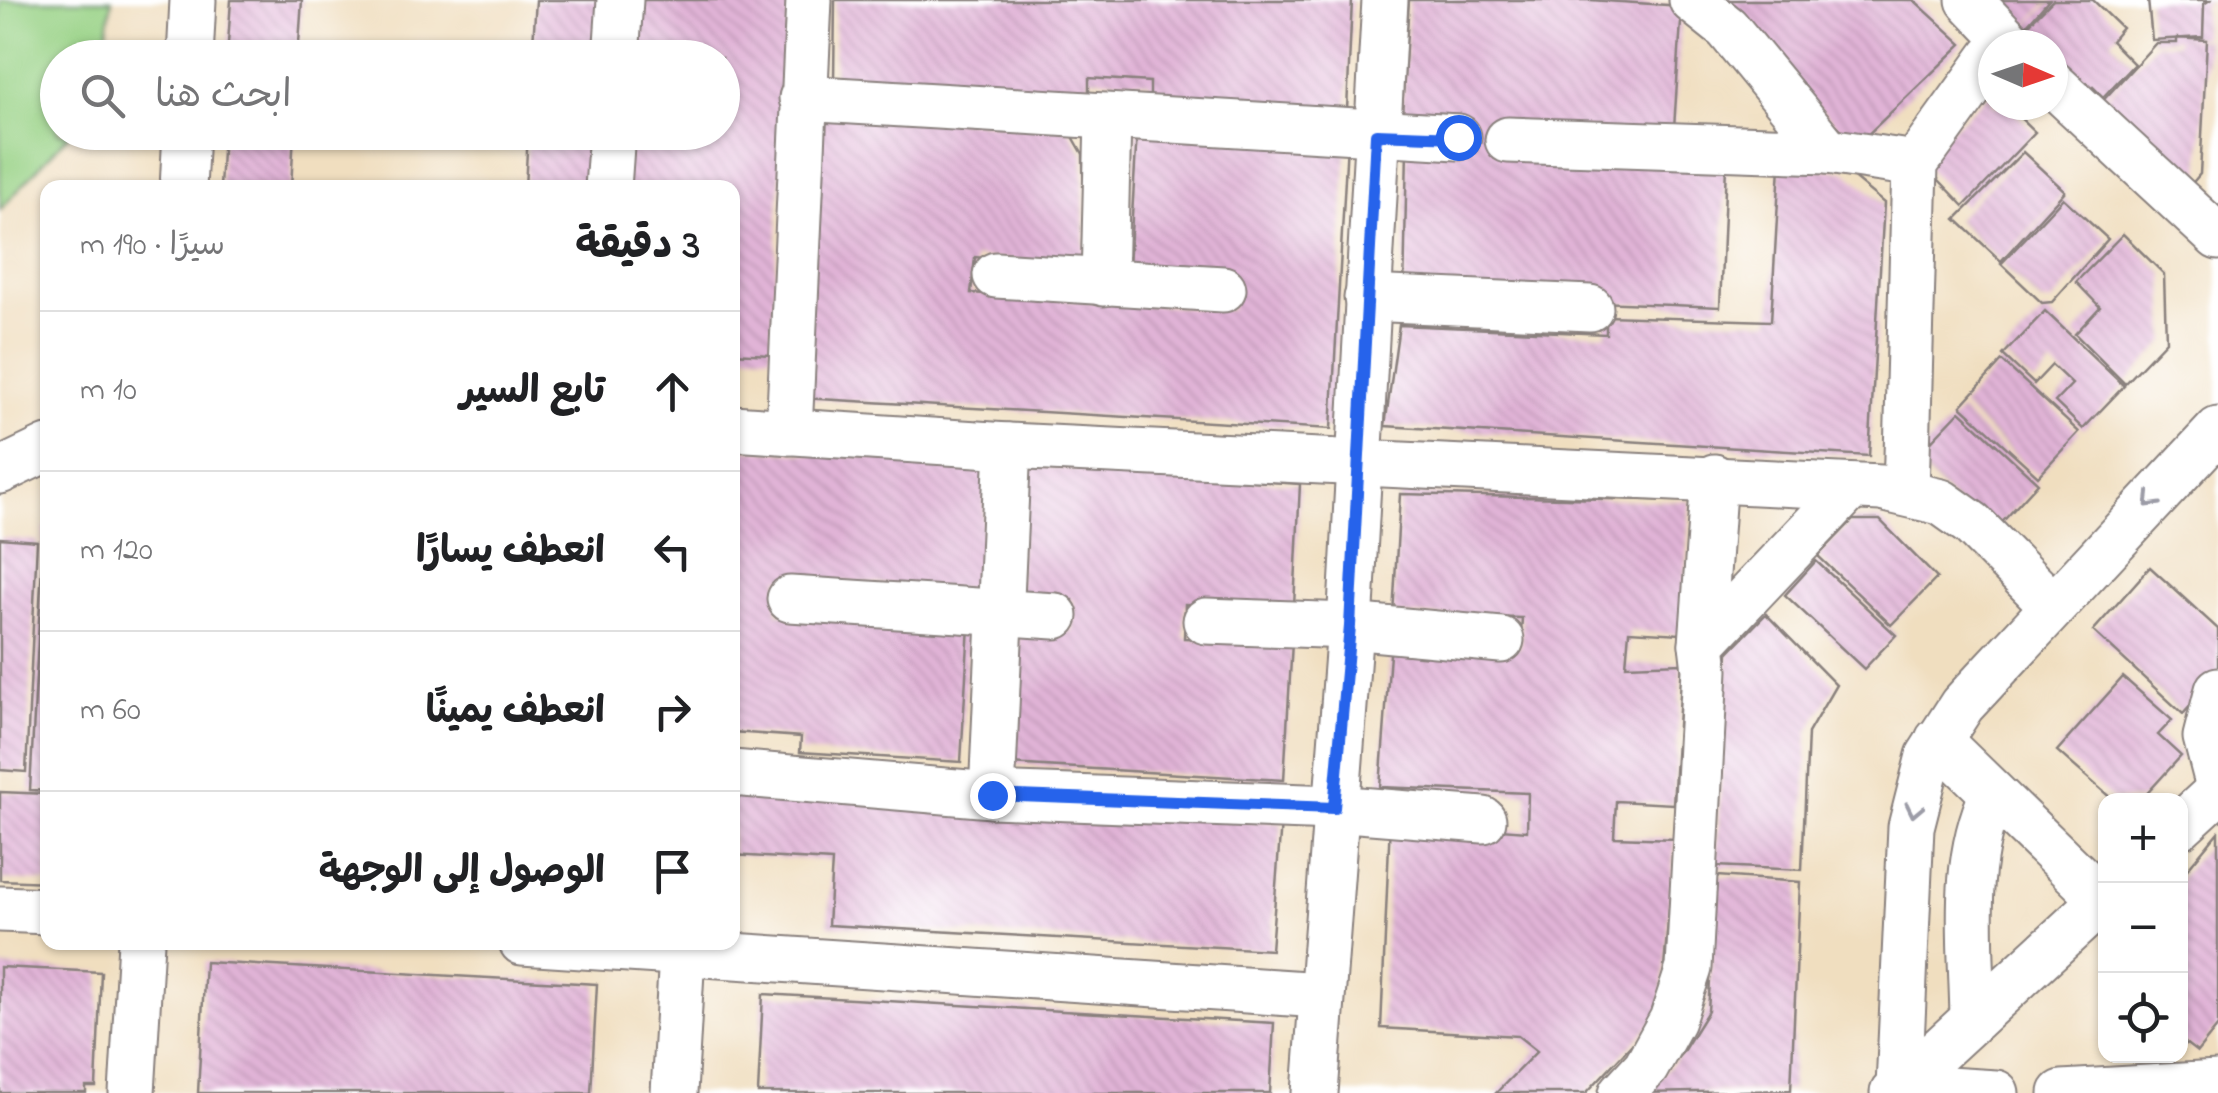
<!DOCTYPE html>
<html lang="ar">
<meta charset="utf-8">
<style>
:root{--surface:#fff;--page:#f2f2f2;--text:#202124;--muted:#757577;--line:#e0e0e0}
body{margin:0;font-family:"Indie Flower","Playpen Sans Arabic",sans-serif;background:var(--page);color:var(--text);direction:rtl}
.controls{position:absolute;right:30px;bottom:30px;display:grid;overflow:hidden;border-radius:20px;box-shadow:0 2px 8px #0004}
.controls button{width:90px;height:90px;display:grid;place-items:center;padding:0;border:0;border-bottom:2px solid var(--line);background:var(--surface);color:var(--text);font:50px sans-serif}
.compass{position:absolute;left:1978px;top:30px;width:90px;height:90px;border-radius:50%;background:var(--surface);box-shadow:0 2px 8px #0004;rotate:92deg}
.stop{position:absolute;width:30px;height:30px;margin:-22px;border:8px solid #2563eb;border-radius:50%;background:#fff}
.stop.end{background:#2563eb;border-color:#fff;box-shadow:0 2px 10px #0008}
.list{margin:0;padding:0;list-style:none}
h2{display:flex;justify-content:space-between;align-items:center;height:130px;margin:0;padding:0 40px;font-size:42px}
h2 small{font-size:32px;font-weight:400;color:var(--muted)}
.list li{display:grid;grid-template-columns:65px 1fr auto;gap:30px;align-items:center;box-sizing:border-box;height:160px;padding:0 40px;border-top:2px solid var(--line)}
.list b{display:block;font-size:38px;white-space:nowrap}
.list em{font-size:32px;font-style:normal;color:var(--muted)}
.icon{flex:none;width:55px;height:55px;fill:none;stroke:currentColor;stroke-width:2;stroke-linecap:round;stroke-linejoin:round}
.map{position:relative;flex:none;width:2218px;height:1093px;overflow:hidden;direction:ltr}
.search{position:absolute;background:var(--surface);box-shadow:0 2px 8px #0004;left:40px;top:40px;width:700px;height:110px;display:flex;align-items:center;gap:25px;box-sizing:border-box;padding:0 35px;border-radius:55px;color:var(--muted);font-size:38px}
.panel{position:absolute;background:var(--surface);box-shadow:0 2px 8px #0004;left:40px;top:180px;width:700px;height:770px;border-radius:20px;direction:rtl}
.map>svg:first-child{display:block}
</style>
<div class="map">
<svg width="2218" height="1093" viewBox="0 0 2218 1093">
<defs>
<pattern id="building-back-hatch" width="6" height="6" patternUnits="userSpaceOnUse" patternTransform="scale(2.5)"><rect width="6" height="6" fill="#e1b4d7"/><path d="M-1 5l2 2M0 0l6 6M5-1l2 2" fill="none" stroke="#c19ab9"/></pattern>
</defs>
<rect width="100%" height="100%" fill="#fff"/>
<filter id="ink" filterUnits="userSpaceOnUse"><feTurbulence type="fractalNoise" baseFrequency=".01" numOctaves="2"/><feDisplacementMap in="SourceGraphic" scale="20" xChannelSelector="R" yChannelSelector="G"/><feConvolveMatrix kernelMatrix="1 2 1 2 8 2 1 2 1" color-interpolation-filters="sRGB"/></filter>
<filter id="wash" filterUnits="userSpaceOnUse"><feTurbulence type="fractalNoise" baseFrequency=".0048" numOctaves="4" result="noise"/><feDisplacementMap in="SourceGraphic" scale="40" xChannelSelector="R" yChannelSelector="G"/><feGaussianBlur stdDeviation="2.25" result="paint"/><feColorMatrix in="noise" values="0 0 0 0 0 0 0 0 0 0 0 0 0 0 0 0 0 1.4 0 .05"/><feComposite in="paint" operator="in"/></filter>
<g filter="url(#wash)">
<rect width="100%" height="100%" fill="#f0debf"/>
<path fill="#97d184" stroke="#5c7a60" stroke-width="2.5" d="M 0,0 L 112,0 L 103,57 L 58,58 L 58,132 L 70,133 L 0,210 Z"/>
<g id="blocks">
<g fill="url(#building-back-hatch)">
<path d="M 231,0 L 302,0 L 298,58 L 227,58 Z"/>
<path d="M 536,0 L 603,0 L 600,58 L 532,58 Z"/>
<path d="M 630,0 L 789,0 L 771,355 L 732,353 L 732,188 L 620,188 L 623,132 L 722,132 L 722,58 L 627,58 Z"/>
<path d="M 835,0 L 1352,0 L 1347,110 L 1150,99 L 1150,82 L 1089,78 L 1089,95 L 834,80 Z"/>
<path d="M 1409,0 L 1590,0 L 1682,6 L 1674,128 L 1726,166 L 1720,307 L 1404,294 L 1407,148 L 1457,150 L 1459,114 L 1402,111 Z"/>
<path d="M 1708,0 L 1914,0 L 1962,44 L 1857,145 Z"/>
<path d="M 1999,0 L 2049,0 L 2026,26 Z"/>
<path d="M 2053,0 L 2093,0 L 2122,28 L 2111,41 L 2134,64 L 2103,97 L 2093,87 L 2085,95 L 2053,63 L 2053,45 L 2033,45 L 2039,39 L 2027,26 Z"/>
<path d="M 2148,0 L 2210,0 L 2204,4 L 2203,37 L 2152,40 Z"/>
<path d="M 2177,38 L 2207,40 L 2200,174 L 2184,193 L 2098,106 L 2156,43 L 2177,43 Z"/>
<path d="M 1993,91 L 1993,105 L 2007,105 L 2035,132 L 1964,206 L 1919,159 Z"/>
<path d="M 822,111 L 1068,128 L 1083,154 L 1084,267 L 975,257 L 971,293 L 1231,310 L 1234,277 L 1129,268 L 1137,131 L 1347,143 L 1331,429 L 803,398 Z"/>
<path d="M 223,132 L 294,132 L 291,188 L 220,188 Z"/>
<path d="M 528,132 L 595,132 L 592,188 L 525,188 Z"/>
<path d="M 2023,152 L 2065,191 L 2001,261 L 1956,219 Z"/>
<path d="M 1780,166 L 1845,171 L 1884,203 L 1869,456 L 1385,426 L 1399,325 L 1606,334 L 1606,316 L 1771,321 Z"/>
<path d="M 2063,198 L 2108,239 L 2052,302 L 2042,303 L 2001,264 Z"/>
<path d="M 2123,234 L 2164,274 L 2166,341 L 2125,384 L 2075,334 L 2100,307 L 2076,282 Z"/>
<path d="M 2045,311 L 2124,386 L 2083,429 L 2055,402 L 2072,384 L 2052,365 L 2034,384 L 2003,355 Z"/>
<path d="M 2002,361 L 2079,432 L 2038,476 L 1961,406 Z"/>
<path d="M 1960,411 L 2038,483 L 1996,529 L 1980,526 L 1924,471 L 1921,452 Z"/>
<path d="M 732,449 L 987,464 L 979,590 L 779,578 L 777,613 L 969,625 L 961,762 L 800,752 L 801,737 L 732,732 Z"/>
<path d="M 1026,466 L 1300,484 L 1294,606 L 1185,604 L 1184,638 L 1292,642 L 1284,780 L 1010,764 L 1020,631 L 1072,631 L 1073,600 L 1017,598 Z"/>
<path d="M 1400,494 L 1690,501 L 1681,634 L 1629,631 L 1626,665 L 1682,663 L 1673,804 L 1616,801 L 1614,837 L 1675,839 L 1660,1014 L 1586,1093 L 1496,1093 L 1537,1051 L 1518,1036 L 1381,1028 L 1390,821 L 1527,831 L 1528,793 L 1380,787 L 1391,641 L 1520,648 L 1522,618 L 1393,615 Z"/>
<path d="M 1853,520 L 1880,520 L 1937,578 L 1891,625 L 1818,556 Z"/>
<path d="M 44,527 L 48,528 L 48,791 L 30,790 Z"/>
<path d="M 0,538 L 37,541 L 26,772 L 0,770 Z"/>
<path d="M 1816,561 L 1896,635 L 1864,669 L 1785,595 Z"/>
<path d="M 2150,567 L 2218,629 L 2218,675 L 2183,714 L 2093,631 Z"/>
<path d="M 1766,614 L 1836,685 L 1808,733 L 1802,870 L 1716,866 L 1728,653 Z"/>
<path d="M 2123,677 L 2172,720 L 2158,735 L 2181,756 L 2141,800 L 2113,800 L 2057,751 Z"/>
<path d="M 732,789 L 1281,822 L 1271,950 L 828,925 L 832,861 L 732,855 Z"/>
<path d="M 0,792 L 48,794 L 48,882 L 0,880 Z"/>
<path d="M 2218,832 L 2218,1026 L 2197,1052 L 2180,1039 L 2180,878 Z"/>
<path d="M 1717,876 L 1800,882 L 1791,1090 L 1645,1093 L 1682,1053 L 1708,1011 Z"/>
<path d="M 205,962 L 597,984 L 591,1093 L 198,1093 Z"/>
<path d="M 0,967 L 101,972 L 96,1087 L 86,1087 L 86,1093 L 0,1093 Z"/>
<path d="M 763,994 L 1274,1023 L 1270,1093 L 758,1093 Z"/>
</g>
</g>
</g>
<g filter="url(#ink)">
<use href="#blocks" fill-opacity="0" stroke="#89807d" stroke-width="2.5"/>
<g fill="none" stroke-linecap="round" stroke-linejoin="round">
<defs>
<g id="minor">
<path d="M 1692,0 L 1727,28 L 1828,151 L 1915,164"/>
<path d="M 1969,0 L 2012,45"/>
<path d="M 190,58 L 193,0"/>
<path d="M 616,58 L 620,0"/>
<path d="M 2053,84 L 2218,237"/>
<path d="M 802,98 L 1458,137"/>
<path d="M 1508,140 L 1828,151"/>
<path d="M 183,188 L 186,132"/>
<path d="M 608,188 L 612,132"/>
<path d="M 996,275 L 1223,289"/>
<path d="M 1104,283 L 1108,117"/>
<path d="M 1367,298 L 1590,308"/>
<path d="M 732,428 L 1008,446 L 1881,488 L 1941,502 L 1972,524 L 2052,605"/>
<path d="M 789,432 L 809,0"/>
<path d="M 0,471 L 48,448"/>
<path d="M 1906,493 L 1915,164 L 1993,56"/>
<path d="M 790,599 L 1055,616"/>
<path d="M 1206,621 L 1350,626 L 1501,640"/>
<path d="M 1702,644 L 1714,477"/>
<path d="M 2218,690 L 2206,737 L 2218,783"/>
<path d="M 1938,740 L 2103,900"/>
<path d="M 732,773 L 992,795 L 1334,808 L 1483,820"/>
<path d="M 992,795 L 1008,446"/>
<path d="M 2180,826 L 2218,791"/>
<path d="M 0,909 L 48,911"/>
<path d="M 522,942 L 1321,995"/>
<path d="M 1973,1019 C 1972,944 1960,863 1993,794"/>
<path d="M 1899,1087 L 1911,827 L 1929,756 L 1962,705 L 2218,430"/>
<path d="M 1899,1087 L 1996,1093"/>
<path d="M 132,1093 L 141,942"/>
<path d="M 674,1093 L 682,954"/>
<path d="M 1315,1093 L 1350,626 L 1385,0"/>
<path d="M 1622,1093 L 1646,1067 L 1672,1020 L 1689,968 L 1705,670 L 1702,644 L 1851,487"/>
<path d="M 1893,1093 L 2106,897"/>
<path d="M 2062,1093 L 2218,1084"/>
</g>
</defs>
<use href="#minor" stroke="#89807d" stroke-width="49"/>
<use href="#minor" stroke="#fff" stroke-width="45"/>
</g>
<defs><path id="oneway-chevron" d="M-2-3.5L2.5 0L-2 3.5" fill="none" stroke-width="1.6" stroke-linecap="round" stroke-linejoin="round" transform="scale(2.5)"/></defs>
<g stroke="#9c9ca7">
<use href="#oneway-chevron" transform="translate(2151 501) rotate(134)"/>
<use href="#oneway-chevron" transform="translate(1914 810) rotate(102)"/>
</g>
</g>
<g fill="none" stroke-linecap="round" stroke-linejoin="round" filter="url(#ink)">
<path stroke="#2563eb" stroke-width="12" d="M 992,795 L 1334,808 L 1350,626 L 1376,134 L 1458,137"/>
</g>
</svg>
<div class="controls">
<button>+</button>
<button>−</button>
<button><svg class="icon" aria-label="locate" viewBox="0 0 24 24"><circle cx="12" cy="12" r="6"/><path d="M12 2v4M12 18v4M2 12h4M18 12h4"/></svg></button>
</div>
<svg class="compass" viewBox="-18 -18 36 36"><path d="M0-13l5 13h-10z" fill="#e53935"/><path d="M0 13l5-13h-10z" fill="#757577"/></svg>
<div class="stop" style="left:1458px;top:137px"></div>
<div class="stop end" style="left:992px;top:795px"></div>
<div class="search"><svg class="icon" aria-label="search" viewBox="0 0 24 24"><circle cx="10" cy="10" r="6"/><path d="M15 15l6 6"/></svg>ابحث هنا</div>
<section class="panel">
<h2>3 دقيقة<small>سيرًا · 190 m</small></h2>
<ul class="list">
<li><svg class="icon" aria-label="ahead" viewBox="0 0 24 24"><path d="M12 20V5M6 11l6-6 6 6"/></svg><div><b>تابع السير</b></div><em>10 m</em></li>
<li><svg class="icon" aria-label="left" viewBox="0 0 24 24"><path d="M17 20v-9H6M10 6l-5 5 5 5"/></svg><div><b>انعطف يسارًا</b></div><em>120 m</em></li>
<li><svg class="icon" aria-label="right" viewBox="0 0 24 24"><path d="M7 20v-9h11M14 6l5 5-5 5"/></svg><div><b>انعطف يمينًا</b></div><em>60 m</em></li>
<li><svg class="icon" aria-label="arrive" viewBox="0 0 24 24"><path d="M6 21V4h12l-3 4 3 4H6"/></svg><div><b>الوصول إلى الوجهة</b></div></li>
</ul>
</section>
</div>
